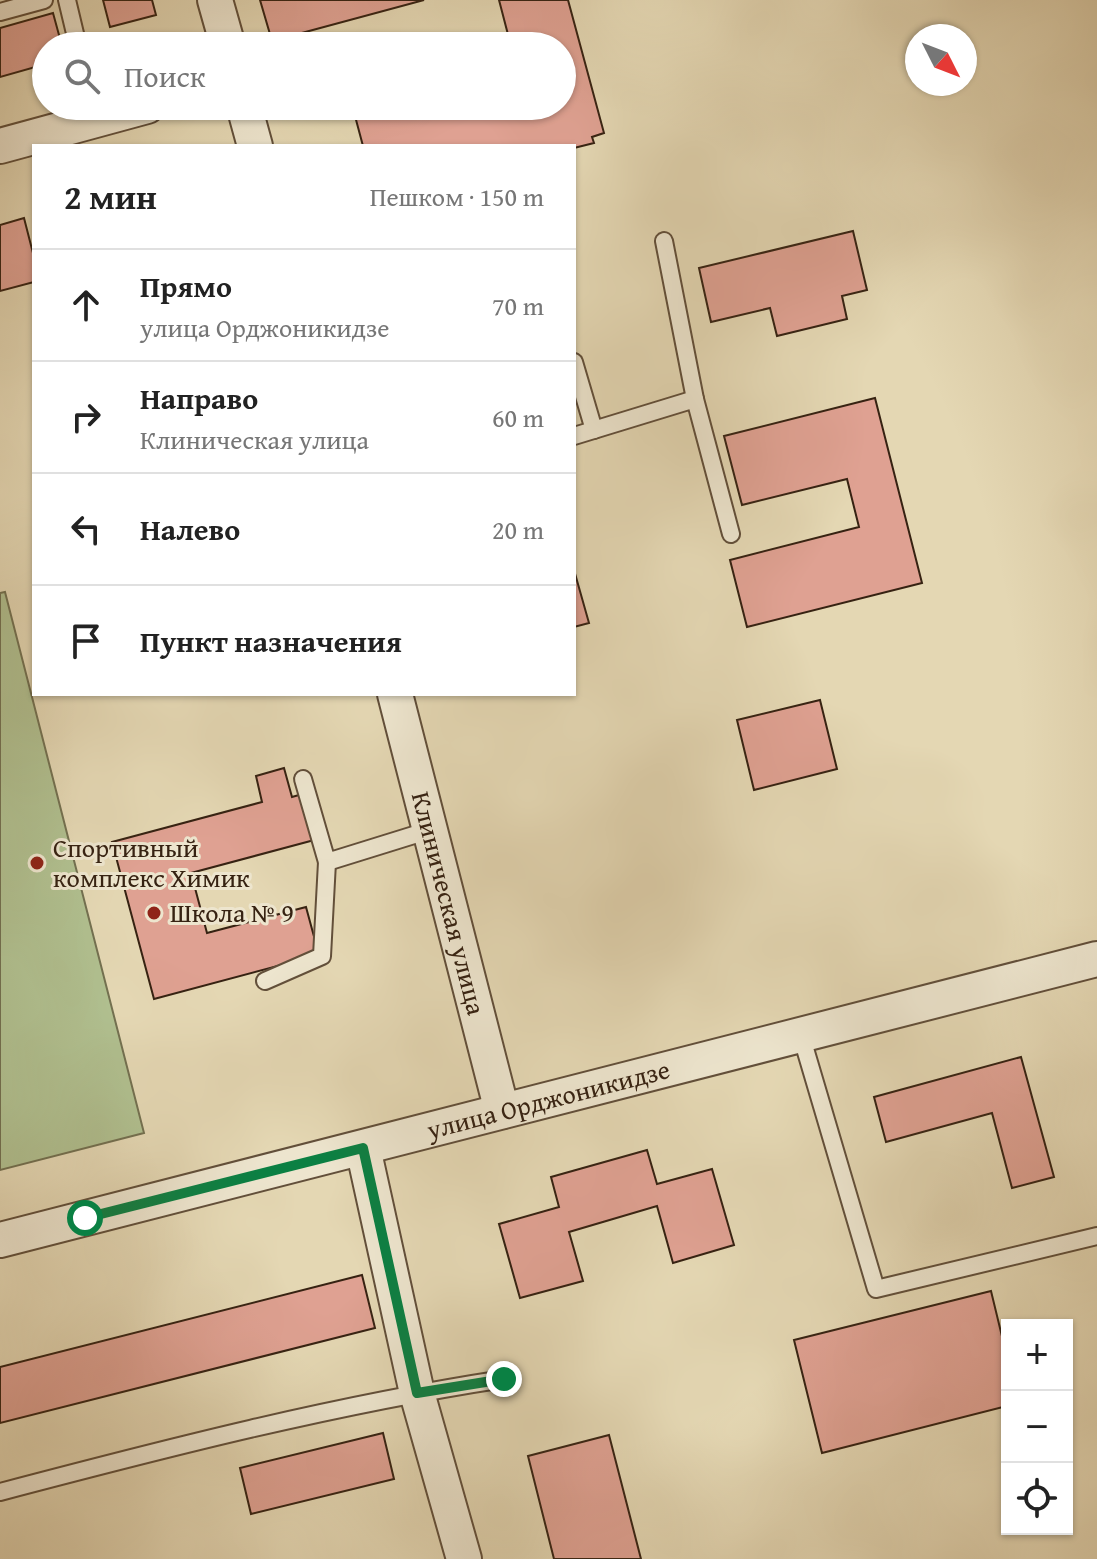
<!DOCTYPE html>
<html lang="ru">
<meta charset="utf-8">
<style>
:root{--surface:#fff;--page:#f2f2f2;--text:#222;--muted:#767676;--line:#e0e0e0}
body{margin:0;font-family:"Gentium Book Plus",serif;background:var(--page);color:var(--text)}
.controls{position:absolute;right:24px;bottom:24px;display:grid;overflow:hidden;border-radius:0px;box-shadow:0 2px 6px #0004}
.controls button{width:72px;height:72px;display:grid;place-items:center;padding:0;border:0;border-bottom:2px solid var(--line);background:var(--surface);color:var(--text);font:40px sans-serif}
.compass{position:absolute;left:905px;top:24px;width:72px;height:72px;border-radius:50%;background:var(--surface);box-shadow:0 2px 6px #0004;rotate:132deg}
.stop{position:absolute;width:24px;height:24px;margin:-18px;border:6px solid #0b8043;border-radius:50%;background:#fff}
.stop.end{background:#0b8043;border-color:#fff;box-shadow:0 2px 8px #0008}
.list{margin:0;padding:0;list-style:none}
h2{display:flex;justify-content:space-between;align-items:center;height:104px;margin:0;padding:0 32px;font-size:34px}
h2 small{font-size:26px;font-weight:400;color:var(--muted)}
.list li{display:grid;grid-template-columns:52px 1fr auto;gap:24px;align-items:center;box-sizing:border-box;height:112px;padding:0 32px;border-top:2px solid var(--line)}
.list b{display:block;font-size:30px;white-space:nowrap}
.list p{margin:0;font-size:26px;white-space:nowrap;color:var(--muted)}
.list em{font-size:26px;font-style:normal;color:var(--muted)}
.icon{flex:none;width:44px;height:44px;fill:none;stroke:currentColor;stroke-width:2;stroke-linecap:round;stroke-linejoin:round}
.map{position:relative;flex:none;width:1097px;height:1559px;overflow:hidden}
.search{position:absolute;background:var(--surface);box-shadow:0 2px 6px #0004;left:32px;top:32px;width:544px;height:88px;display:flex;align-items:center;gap:20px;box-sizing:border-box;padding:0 28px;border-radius:44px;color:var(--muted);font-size:30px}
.panel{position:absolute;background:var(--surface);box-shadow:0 2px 6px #0004;left:32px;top:144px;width:544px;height:552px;border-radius:0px}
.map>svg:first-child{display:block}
</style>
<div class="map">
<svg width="1097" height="1559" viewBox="0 0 1097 1559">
<rect width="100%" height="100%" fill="#e4d7b3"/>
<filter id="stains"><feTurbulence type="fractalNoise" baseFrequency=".0025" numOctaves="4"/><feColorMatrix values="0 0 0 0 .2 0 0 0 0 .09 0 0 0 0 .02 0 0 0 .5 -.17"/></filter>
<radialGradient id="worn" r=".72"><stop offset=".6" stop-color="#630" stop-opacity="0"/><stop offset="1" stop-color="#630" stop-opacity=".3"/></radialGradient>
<path fill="#b0bf8f" stroke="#737050" stroke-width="2" d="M 5,592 L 144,1133 L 0,1170 L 0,593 Z"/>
<g fill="#dfa192" stroke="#362212" stroke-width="2">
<path d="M 103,0 L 152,0 L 156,15 L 110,27 Z"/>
<path d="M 260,0 L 424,0 L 272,41 Z"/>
<path d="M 499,0 L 568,0 L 604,133 L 592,137 L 594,143 L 574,148 L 363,146 L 355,116 L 392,106 L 562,106 L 562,46 L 511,46 Z"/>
<path d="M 53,13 L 62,46 L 46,46 L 46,64 L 0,77 L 0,28 Z"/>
<path d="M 24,218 L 34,257 L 34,282 L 0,291 L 0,225 Z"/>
<path d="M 853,231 L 867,290 L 842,296 L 847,319 L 777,336 L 770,308 L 711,322 L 699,268 Z"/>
<path d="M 875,398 L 922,583 L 747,627 L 730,560 L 859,527 L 847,479 L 742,505 L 724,436 Z"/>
<path d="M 574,570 L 589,623 L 574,627 Z"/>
<path d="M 820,700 L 837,769 L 754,790 L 737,720 Z"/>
<path d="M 284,768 L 292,797 L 306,793 L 318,839 L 191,873 L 207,933 L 306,907 L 319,955 L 154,999 L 112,842 L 262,802 L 256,776 Z"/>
<path d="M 1021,1057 L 1054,1177 L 1012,1188 L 992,1113 L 886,1142 L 874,1097 Z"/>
<path d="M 647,1150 L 657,1184 L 712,1169 L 734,1245 L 673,1263 L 657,1206 L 569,1232 L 583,1281 L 520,1298 L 499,1224 L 559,1207 L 551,1177 Z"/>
<path d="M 362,1275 L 375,1328 L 0,1423 L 0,1367 Z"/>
<path d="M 991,1291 L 1007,1357 L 1007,1406 L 822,1453 L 794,1340 Z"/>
<path d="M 383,1433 L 394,1479 L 251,1514 L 240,1468 Z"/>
<path d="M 609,1435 L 641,1559 L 554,1559 L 528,1456 Z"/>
</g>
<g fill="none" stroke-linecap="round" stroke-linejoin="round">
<defs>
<g id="lane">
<path d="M 67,0 L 78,46"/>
<path d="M 0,12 L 44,0"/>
<path d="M 664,241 L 695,399"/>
<path d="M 574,362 L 594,430"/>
<path d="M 574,436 L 695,399 L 731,534"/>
<path d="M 303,779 L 327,862 L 430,830"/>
<path d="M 265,981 L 322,956 L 327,862"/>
<path d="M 801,1035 L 876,1289 L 1097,1236"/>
<path d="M 0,1492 C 167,1448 334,1405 504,1379"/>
</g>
<g id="street">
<path d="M 215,0 L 228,46"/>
<path d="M 244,106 L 255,146"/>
<path d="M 0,146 L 147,106"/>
<path id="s1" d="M 395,694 L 502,1111"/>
<path d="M 363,1148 L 417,1393 L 464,1559"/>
<path id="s2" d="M 0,1240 L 1097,959"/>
</g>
</defs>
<use href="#lane" stroke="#624f3a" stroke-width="20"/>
<use href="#street" stroke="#624f3a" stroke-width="38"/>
<use href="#lane" stroke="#ede5ce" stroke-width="16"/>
<use href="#street" stroke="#ede5ce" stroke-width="34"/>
</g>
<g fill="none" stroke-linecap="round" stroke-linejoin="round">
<path stroke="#0b8043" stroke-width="10" d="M 85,1218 L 363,1148 L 417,1393 L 504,1379"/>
</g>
<g fill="#8f2418" stroke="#ede5ce" stroke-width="3">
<circle cx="37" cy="863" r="8"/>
<circle cx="154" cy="913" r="8"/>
</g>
<g text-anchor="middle" stroke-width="6" stroke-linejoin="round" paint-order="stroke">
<g font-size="26" fill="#362212" stroke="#ede5ce" text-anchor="start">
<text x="53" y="857">Спортивный<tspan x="53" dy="30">комплекс Химик</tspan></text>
<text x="170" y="922">Школа № 9</text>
</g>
<g font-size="26" fill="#362212" stroke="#ede5ce">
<text dy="9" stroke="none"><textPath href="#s1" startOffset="216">Клиническая улица</textPath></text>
<text dy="9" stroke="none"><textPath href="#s2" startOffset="566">улица Орджоникидзе</textPath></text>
</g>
</g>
<rect width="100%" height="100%" filter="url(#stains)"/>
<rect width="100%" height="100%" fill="url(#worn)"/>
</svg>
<div class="controls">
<button>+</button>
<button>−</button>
<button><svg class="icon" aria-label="locate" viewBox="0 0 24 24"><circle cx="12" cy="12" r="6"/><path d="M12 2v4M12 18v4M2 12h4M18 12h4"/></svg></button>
</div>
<svg class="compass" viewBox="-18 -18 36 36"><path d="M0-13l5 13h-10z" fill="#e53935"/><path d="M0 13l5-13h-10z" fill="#767676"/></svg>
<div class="stop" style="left:85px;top:1218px"></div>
<div class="stop end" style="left:504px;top:1379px"></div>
<div class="search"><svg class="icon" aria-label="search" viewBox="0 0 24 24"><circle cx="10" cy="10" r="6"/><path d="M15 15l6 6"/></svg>Поиск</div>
<section class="panel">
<h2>2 мин<small>Пешком · 150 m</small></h2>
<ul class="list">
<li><svg class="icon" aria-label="ahead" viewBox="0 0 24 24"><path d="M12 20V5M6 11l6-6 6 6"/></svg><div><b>Прямо</b><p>улица Орджоникидзе</p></div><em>70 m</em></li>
<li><svg class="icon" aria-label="right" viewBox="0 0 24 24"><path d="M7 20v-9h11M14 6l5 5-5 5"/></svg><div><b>Направо</b><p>Клиническая улица</p></div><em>60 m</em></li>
<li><svg class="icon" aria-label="left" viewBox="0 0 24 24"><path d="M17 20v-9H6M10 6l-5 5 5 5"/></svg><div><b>Налево</b></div><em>20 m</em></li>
<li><svg class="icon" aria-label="arrive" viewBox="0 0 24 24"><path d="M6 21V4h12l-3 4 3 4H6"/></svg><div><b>Пункт назначения</b></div></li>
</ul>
</section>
</div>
